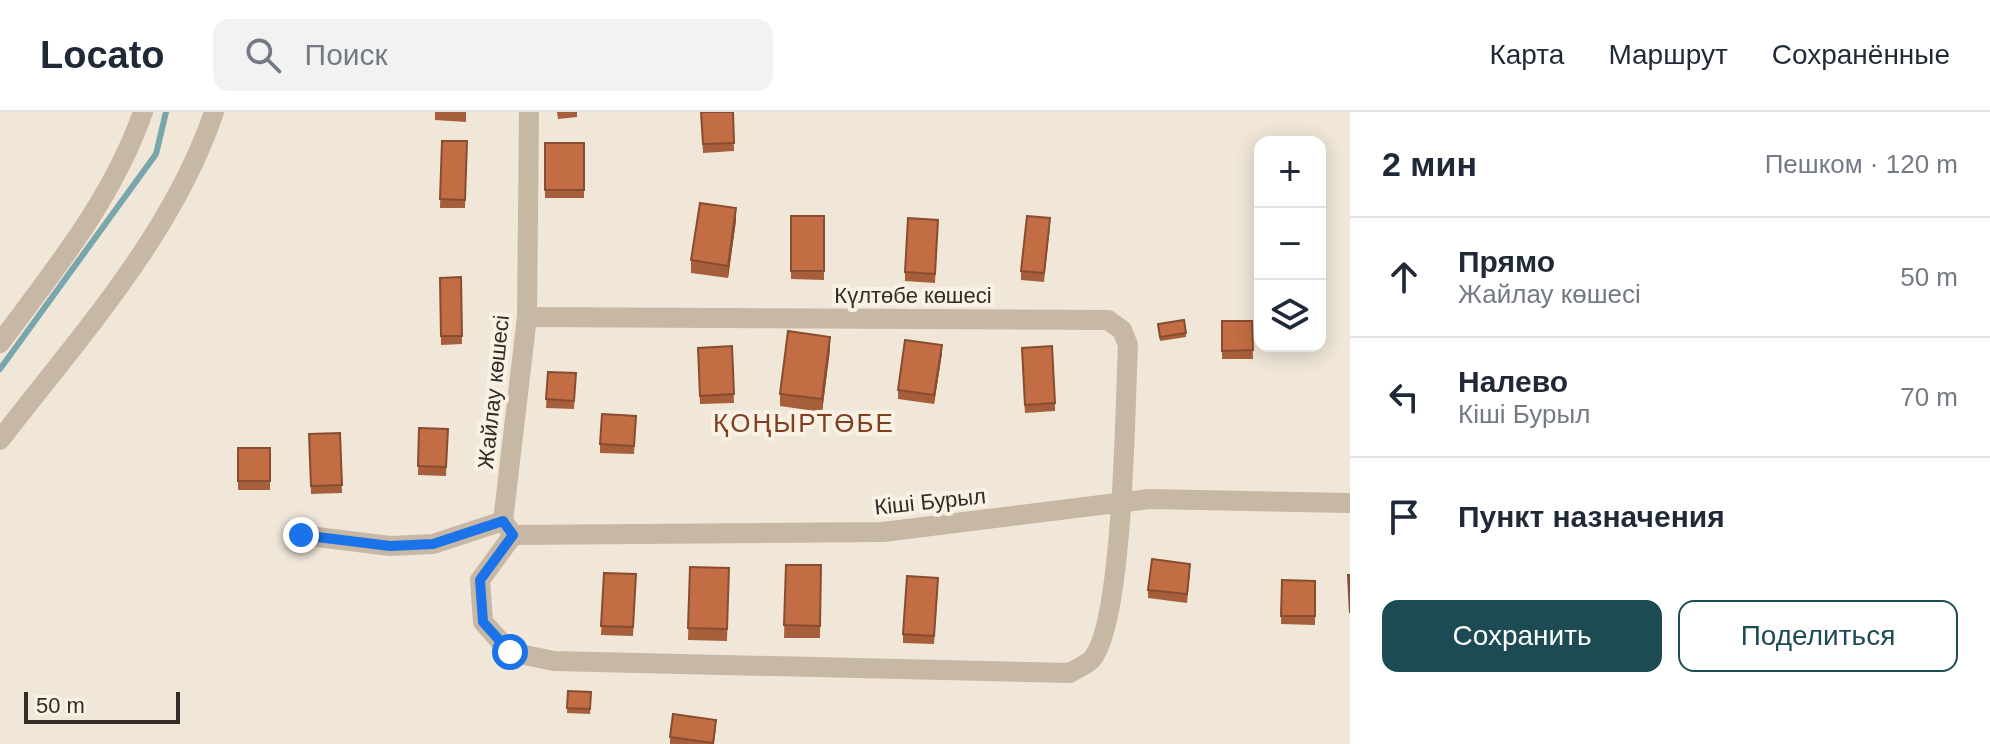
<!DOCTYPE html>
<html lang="ru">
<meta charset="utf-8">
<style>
:root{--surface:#fff;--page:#f2f2f3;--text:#1f2937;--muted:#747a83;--line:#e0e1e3;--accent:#1d4b53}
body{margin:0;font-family:Arial,sans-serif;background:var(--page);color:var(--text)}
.controls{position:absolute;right:24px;top:24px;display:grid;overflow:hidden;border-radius:16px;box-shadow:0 4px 20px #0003}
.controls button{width:72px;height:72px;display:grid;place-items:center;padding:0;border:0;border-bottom:2px solid var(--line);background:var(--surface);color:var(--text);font:40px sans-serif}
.scale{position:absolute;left:24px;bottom:20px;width:156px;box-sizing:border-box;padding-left:8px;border:4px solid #332b26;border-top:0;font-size:22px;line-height:28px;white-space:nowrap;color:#332b26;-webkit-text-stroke:6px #f8f1e4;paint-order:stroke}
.stop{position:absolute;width:24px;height:24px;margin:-18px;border:6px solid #1a73e8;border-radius:50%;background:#fff}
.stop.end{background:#1a73e8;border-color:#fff;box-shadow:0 2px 8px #0008}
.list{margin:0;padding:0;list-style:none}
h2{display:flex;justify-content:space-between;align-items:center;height:104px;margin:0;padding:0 32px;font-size:34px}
h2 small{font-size:26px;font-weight:400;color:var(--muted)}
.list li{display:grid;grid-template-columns:52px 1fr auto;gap:24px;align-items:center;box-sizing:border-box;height:120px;padding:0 32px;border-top:2px solid var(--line)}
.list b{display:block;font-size:30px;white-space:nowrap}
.list p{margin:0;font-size:26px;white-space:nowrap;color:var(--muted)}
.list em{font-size:26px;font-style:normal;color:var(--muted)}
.actions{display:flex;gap:16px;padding:24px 32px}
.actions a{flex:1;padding:18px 0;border:2px solid var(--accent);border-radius:16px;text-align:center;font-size:28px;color:var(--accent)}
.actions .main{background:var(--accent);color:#fff}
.icon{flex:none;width:44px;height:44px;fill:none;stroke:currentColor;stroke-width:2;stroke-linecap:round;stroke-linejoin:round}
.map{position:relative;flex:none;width:1350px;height:632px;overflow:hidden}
header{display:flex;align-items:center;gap:48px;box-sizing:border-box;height:112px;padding:0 40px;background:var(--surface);border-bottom:2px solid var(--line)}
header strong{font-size:38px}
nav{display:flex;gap:44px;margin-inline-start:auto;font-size:28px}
.search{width:560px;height:72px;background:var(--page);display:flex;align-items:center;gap:20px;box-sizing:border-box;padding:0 28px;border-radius:16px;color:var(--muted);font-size:30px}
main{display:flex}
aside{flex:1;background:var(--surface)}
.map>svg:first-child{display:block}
</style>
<header>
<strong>Locato</strong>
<div class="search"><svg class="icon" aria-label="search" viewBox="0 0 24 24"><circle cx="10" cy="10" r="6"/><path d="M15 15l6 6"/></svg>Поиск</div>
<nav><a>Карта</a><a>Маршрут</a><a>Сохранённые</a></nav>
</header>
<main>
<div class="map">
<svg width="1350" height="632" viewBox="0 0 1350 632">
<rect width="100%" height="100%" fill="#f0e7d8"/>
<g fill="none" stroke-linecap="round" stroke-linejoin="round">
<path stroke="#78a6ac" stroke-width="6" d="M 0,257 L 156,42 L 166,0"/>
<g stroke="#c7b7a5" stroke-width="20">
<path d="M 0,231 C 55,157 112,88 143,0"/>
<path d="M 0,328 C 79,225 172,124 214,0"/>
<path d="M 301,423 L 390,434 L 433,432 L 503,409"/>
<path d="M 513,423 L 480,468 L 483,510 L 510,540 L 554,549 L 1070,561 C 1076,557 1086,553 1091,548 C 1124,514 1125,289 1128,233 L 1122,218 L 1108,208 L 527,205"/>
<path d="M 513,423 L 883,420 L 1149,387 L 1350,391"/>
<path d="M 513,423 L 503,409 L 527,205 L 529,0"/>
</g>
</g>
<g fill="#a75e3a">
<path d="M 435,0 L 466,0 L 466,10 L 435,8 Z"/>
<path d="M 557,0 L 577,0 L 577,5 L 558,7 Z"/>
<path d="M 701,0 L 733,0 L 734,39 L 703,41 Z"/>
<path d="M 442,29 L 467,29 L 465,96 L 440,96 Z"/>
<rect x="545" y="31" width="39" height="55"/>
<path d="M 791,104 L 824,104 L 824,168 L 791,167 Z"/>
<path d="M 736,108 L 728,166 L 691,161 L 691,148 Z"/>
<path d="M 938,108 L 935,171 L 905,169 L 905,160 Z"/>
<path d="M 1050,115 L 1044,170 L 1021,168 L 1021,159 Z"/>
<path d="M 461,165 L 462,232 L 441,233 L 440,166 Z"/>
<path d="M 1222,209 L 1252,209 L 1253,247 L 1222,247 Z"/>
<path d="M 1158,212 L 1186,221 L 1186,225 L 1160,229 Z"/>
<path d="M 732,234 L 734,291 L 700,292 L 698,236 Z"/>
<path d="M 830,237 L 822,300 L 780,294 L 780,282 Z"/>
<path d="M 942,241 L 934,292 L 898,287 L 898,278 Z"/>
<path d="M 1022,244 L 1055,291 L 1055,299 L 1025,301 Z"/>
<path d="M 548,260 L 576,261 L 574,297 L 546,296 Z"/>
<path d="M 636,304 L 634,342 L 600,341 L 600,332 Z"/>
<path d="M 419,316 L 448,317 L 446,364 L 418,363 Z"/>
<path d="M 340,321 L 342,381 L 311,382 L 309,322 Z"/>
<rect x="238" y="336" width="32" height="42"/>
<path d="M 786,453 L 821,453 L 820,526 L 784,526 Z"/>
<path d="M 690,455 L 729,456 L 727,529 L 688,528 Z"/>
<path d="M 604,461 L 636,462 L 633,524 L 601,523 Z"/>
<path d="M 1190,461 L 1187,491 L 1148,486 L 1148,478 Z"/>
<path d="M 1282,468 L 1315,469 L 1315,513 L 1281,512 Z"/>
<path d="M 938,475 L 934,532 L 903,531 L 903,522 Z"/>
<path d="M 568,579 L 591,580 L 590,602 L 567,601 Z"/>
<path d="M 716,616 L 714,632 L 670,632 L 670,625 Z"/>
</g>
<g fill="#884c30">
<path d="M 736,96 L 736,108 L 728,166 L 728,154 Z"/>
<path d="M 830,225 L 830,237 L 822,300 L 822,287 Z"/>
<path d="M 942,233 L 942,241 L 934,292 L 934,283 Z"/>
</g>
<g fill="#c26d44" stroke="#884c30" stroke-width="2">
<path d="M 701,0 L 733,0 L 734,31 L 703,32 Z"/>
<path d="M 442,29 L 467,29 L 465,88 L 440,87 Z"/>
<rect x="545" y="31" width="39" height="47"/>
<path d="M 700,91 L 736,96 L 728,154 L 691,148 Z"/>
<rect x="791" y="104" width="33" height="55"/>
<path d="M 1027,104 L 1050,106 L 1044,161 L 1021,159 Z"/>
<path d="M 908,106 L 938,108 L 935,162 L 905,160 Z"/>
<path d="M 461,165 L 462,224 L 441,224 L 440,166 Z"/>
<path d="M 1184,208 L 1186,221 L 1160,225 L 1158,212 Z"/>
<path d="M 1222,209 L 1252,209 L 1253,238 L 1222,239 Z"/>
<path d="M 788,219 L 830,225 L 822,287 L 780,282 Z"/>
<path d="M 905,228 L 942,233 L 934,283 L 898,278 Z"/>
<path d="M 732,234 L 734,282 L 700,284 L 698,236 Z"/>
<path d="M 1052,234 L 1055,291 L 1025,293 L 1022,236 Z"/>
<path d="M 548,260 L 576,261 L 574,289 L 546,287 Z"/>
<path d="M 602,302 L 636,304 L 634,334 L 600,332 Z"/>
<path d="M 419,316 L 448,317 L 446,355 L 418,354 Z"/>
<path d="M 340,321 L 342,373 L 311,374 L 309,322 Z"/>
<rect x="238" y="336" width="32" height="33"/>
<path d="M 1152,447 L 1190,452 L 1187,482 L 1148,478 Z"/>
<path d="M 786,453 L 821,453 L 820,514 L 784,513 Z"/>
<path d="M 690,455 L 729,456 L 727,517 L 688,516 Z"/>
<path d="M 604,461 L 636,462 L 633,515 L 601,514 Z"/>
<path d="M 1348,463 L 1350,463 L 1350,501 Z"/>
<path d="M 907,464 L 938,466 L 934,524 L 903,522 Z"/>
<path d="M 1282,468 L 1315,469 L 1315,504 L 1281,504 Z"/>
<path d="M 568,579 L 591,580 L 590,597 L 567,596 Z"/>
<path d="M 673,602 L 716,608 L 713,631 L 670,625 Z"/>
</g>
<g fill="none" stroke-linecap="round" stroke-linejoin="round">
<path stroke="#1a73e8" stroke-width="10" d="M 301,423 L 390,434 L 433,432 L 503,409 L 513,423 L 480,468 L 483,510 L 510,540"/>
</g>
<g text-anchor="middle" stroke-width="8" stroke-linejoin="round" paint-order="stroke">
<g font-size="22" fill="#332b26" stroke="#f8f1e4">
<text x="913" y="191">Күлтөбе көшесі</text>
<text transform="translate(493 280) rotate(-84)" y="8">Жайлау көшесі</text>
<text transform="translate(930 389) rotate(-6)" y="8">Кіші Бурыл</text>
</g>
<g font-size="26" letter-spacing="2" fill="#7f4022" stroke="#f8f1e4">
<text x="804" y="320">ҚОҢЫРТӨБЕ</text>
</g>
</g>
</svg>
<div class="controls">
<button>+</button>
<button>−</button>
<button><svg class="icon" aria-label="layers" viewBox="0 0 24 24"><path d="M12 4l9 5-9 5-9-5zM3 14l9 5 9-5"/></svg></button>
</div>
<div class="scale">50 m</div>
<div class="stop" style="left:510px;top:540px"></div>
<div class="stop end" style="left:301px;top:423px"></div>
</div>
<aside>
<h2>2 мин<small>Пешком · 120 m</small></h2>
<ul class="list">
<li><svg class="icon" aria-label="ahead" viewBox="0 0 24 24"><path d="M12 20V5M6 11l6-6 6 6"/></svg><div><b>Прямо</b><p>Жайлау көшесі</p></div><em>50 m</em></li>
<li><svg class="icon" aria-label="left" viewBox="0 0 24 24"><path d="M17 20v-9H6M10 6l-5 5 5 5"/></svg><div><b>Налево</b><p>Кіші Бурыл</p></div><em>70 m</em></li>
<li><svg class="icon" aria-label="arrive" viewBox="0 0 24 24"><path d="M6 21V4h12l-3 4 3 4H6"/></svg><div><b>Пункт назначения</b></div></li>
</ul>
<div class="actions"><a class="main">Сохранить</a><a>Поделиться</a></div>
</aside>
</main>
